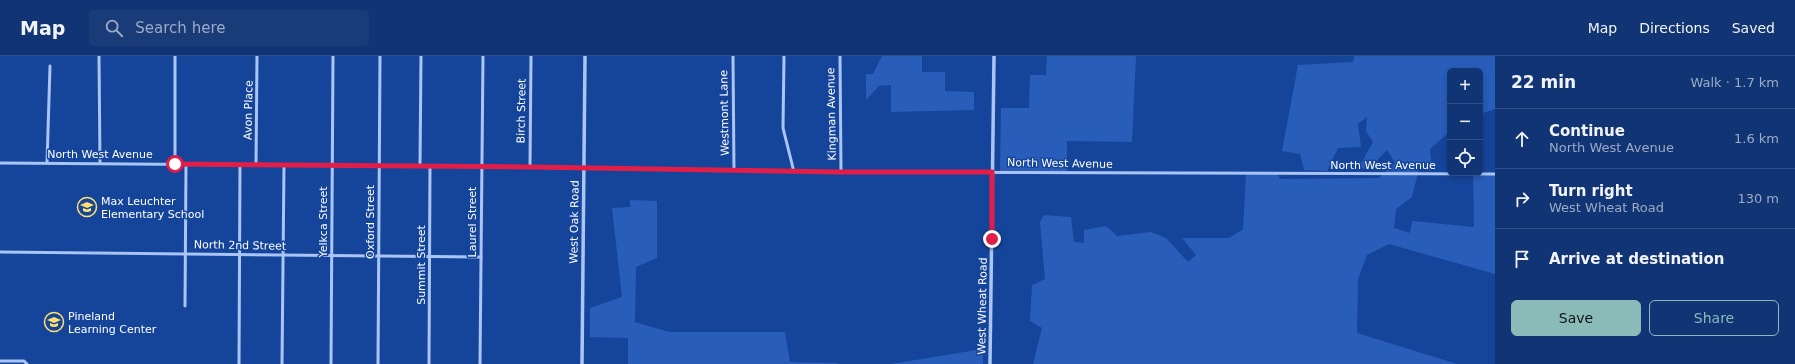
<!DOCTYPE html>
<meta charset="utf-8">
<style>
:root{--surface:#103474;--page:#193c79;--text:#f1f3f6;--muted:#9caac5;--line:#304f86;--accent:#8bbbb9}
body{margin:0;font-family:"DejaVu Sans",sans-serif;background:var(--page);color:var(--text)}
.controls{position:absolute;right:12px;top:12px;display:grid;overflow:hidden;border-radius:6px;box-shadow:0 2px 6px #0003}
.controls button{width:36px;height:36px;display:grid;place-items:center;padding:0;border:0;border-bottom:1px solid var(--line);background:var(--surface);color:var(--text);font:20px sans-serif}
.stop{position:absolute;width:12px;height:12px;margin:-9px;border:3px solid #e11d48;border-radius:50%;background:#fff}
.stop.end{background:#e11d48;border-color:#fff;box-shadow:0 1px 4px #0008}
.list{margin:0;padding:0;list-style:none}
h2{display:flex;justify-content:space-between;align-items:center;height:52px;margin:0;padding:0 16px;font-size:17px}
h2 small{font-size:13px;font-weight:400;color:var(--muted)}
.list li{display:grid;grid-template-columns:26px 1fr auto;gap:12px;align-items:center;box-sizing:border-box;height:60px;padding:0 16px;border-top:1px solid var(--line)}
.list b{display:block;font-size:15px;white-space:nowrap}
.list p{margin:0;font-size:13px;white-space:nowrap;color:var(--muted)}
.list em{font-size:13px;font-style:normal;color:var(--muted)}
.actions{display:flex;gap:8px;padding:12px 16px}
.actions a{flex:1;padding:9px 0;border:1px solid var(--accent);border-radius:6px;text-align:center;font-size:14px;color:var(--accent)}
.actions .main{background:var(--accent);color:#111}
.icon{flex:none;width:22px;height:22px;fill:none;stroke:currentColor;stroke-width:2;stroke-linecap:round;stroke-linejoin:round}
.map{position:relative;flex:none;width:1495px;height:308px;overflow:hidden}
header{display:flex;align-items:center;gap:24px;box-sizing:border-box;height:56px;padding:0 20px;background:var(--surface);border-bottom:1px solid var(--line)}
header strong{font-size:19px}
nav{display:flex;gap:22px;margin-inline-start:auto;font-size:14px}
.search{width:280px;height:36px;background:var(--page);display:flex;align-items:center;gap:10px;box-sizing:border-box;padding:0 14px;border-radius:6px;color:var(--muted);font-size:15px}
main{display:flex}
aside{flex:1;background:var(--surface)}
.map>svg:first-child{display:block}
</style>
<header>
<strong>Map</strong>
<div class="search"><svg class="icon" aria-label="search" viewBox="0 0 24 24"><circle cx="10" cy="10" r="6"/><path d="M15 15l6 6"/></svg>Search here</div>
<nav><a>Map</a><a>Directions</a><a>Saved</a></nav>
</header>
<main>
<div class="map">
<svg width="1495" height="308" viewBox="0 0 1495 308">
<rect width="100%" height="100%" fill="#15459b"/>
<g fill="#285db9">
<path d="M 882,0 L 922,0 L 922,16 L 945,16 L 945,35 L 974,36 L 974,54 L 891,56 L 891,29 L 879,30 L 866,44 L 866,18 L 873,18 Z"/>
<path d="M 1047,0 L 1136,0 L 1132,86 L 1067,85 L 1067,117 L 1000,116 L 1001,52 L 1029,52 L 1030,19 L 1046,19 Z"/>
<path d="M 1354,0 L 1495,0 L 1495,53 L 1480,58 L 1480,15 L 1450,15 L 1450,77 L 1447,78 L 1430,93 L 1432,114 L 1419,113 L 1412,141 L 1396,153 L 1394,172 L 1410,177 L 1412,165 L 1474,171 L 1473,118 L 1495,118 L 1495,218 L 1389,188 L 1367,199 L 1358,223 L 1357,277 L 1457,308 L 1033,308 L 1042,272 L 1030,265 L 1032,229 L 1045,223 L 1040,166 L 1044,159 L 1071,161 L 1074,186 L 1084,187 L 1084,174 L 1106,170 L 1117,180 L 1151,176 L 1166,182 L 1188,206 L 1196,199 L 1182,182 L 1229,182 L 1243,173 L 1246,118 L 1278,118 L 1280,123 L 1379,122 L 1395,107 L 1387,94 L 1368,114 L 1359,111 L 1373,86 L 1366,75 L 1367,61 L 1358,68 L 1361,91 L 1338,92 L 1327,115 L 1304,114 L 1300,98 L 1282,95 L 1298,9 L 1353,6 Z"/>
<path d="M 630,144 L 657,145 L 657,202 L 636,211 L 635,266 L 669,276 L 785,276 L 790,306 L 836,307 L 840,308 L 628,308 L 628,282 L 590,281 L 590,252 L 622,241 L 612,152 L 630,151 Z"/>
<path d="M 983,293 L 983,308 L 891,308 Z"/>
</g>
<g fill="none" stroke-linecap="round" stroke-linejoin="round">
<g stroke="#aac5f3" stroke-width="3">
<path d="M 99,0 L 100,107"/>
<path d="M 733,0 L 734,115"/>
<path d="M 784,0 L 783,72 L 794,116"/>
<path d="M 840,0 L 841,116"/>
<path d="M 0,107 L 530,111 L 841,116 L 1495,118"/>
<path d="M 47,107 L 50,10"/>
<path d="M 175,108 L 175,0"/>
<path d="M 256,109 L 257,0"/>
<path d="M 420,110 L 421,0"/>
<path d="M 530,111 L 531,0"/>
<path d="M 0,196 L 481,201"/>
<path d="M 185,250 L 186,108"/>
<path d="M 0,305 L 24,305 L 27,308"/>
<path d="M 239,308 L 240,108"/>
<path d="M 282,308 L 284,109"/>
<path d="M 331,308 L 333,0"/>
<path d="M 378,308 L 380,0"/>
<path d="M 429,308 L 430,110"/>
<path d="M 480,308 L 483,0"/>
</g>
<g stroke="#aac5f3" stroke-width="3.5">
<path d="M 582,308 L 585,0"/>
<path d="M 990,308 L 994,0"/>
</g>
</g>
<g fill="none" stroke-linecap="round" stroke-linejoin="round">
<path stroke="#e11d48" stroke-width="5" d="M 175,108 L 530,111 L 841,116 L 992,116 L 992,183"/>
</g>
<defs>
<symbol id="school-ring" viewBox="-11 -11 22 22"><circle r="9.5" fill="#15459b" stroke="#ffe16c" stroke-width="1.5"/><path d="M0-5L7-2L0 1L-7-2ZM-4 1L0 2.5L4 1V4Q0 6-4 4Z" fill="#ffe16c"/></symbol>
</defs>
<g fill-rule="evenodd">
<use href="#school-ring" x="76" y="140" width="22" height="22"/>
<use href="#school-ring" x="43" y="255" width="22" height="22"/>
</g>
<g text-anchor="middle" stroke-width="3" stroke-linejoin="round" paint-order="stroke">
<g font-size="11" fill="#fff" stroke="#15459b">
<text transform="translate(248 54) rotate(-89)" y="4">Avon Place</text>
<text transform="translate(521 55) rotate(-89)" y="4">Birch Street</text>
<text transform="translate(724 57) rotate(-91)" y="4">Westmont Lane</text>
<text transform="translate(831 58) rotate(-91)" y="4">Kingman Avenue</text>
<text x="100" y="102">North West Avenue</text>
<text transform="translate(1060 107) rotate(1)" y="4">North West Avenue</text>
<text x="1383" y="113">North West Avenue</text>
<text transform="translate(323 166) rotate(-90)" y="4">Yelkca Street</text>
<text transform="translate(370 166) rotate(-90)" y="4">Oxford Street</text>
<text transform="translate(472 166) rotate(-90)" y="4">Laurel Street</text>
<text transform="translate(574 166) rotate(-89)" y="4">West Oak Road</text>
<text transform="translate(240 189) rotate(1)" y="4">North 2nd Street</text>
<text transform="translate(421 209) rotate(-90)" y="4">Summit Street</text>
<text transform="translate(982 250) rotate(-89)" y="4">West Wheat Road</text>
</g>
<g font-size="11" fill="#fff" stroke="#15459b" text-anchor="start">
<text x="101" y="149">Max Leuchter<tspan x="101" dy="13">Elementary School</tspan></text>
<text x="68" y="264">Pineland<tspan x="68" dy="13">Learning Center</tspan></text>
</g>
</g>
</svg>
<div class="controls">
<button>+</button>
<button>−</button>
<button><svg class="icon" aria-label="locate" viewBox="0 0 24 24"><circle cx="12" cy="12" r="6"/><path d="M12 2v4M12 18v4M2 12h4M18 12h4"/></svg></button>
</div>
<div class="stop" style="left:175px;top:108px"></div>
<div class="stop end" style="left:992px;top:183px"></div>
</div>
<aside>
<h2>22 min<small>Walk · 1.7 km</small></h2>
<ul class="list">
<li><svg class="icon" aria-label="ahead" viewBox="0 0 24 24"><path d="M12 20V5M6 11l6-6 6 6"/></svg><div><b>Continue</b><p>North West Avenue</p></div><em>1.6 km</em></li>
<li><svg class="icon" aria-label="right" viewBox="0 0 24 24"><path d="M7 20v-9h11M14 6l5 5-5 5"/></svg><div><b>Turn right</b><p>West Wheat Road</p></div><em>130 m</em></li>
<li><svg class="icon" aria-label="arrive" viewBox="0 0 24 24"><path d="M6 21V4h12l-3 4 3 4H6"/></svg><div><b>Arrive at destination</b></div></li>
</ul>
<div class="actions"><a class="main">Save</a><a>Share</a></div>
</aside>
</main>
